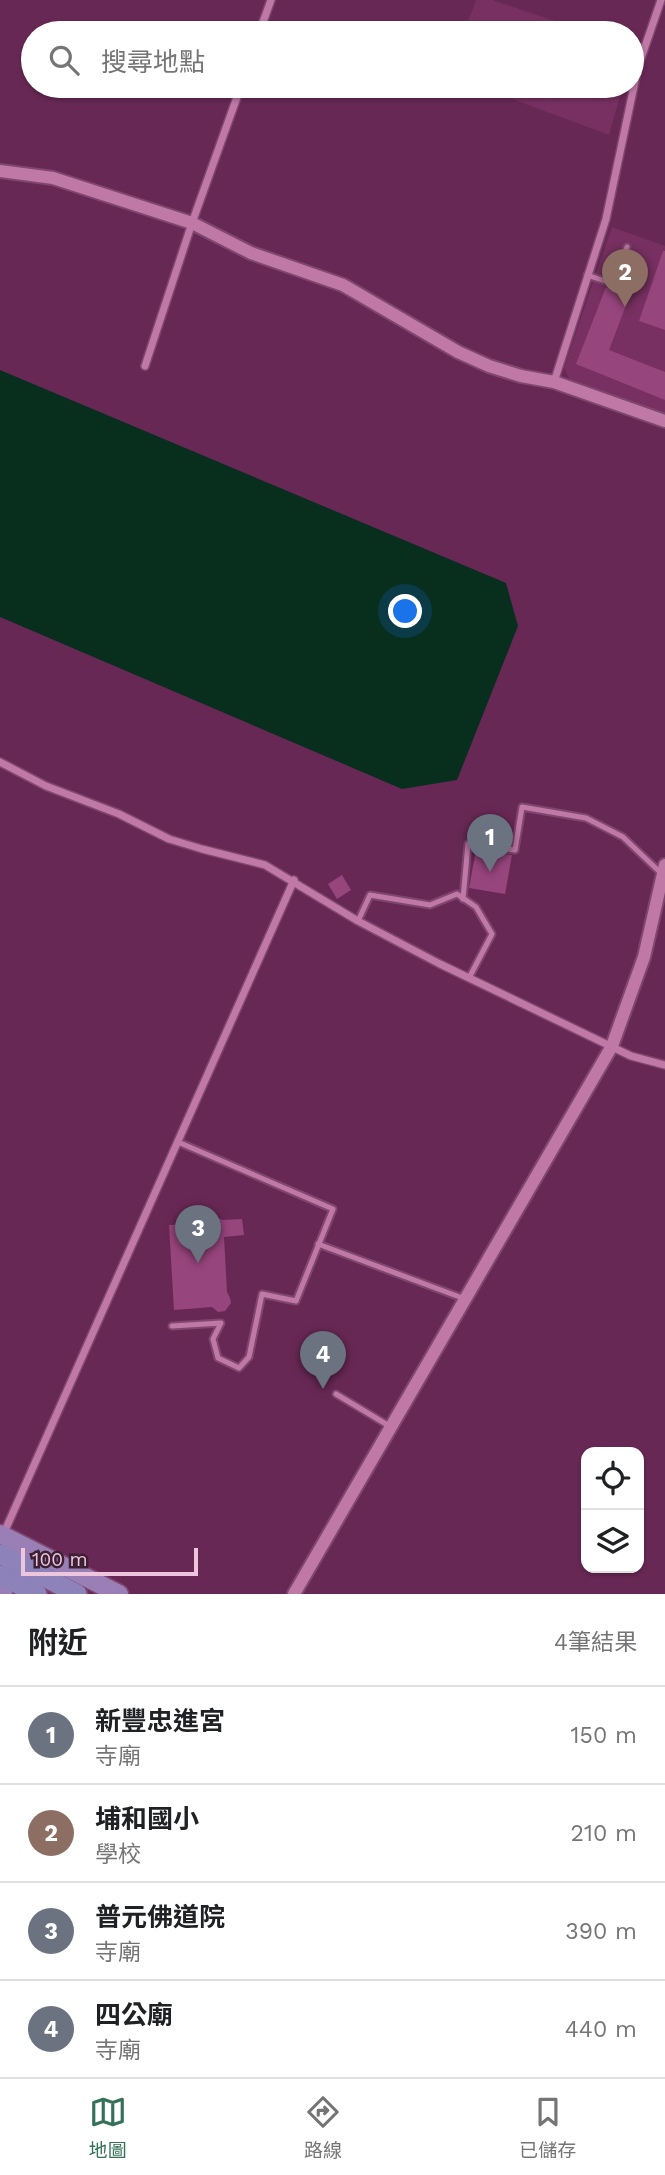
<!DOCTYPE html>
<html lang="zh-TW">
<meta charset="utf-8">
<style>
:root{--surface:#fff;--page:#f2f2f2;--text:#202124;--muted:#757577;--line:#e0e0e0;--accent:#357159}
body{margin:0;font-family:"Work Sans","Noto Sans TC",sans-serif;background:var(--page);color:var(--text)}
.controls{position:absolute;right:21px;bottom:21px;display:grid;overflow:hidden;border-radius:14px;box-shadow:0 2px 5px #0004}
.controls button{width:63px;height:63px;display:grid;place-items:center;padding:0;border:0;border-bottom:2px solid var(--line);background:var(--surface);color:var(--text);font:35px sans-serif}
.scale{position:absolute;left:21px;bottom:18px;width:177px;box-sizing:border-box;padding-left:7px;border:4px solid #edc6de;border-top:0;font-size:19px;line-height:24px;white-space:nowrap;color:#edc6de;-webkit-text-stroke:5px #3c1f32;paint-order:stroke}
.you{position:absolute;left:406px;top:612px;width:24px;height:24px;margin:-18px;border:5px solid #fff;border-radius:50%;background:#1a73e8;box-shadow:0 0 0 10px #1a73e833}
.badge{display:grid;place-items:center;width:46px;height:46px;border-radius:50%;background:var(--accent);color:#fff;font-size:23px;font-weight:700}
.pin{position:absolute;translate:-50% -58px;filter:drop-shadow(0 2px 4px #0008)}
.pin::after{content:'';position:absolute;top:37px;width:24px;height:21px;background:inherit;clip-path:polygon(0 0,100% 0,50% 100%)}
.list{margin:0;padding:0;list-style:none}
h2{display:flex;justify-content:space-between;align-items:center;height:91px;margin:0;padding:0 28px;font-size:30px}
h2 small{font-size:23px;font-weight:400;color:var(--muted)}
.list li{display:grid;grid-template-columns:46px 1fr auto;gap:21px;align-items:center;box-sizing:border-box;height:98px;padding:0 28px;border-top:2px solid var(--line)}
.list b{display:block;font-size:26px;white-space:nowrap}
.list p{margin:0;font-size:23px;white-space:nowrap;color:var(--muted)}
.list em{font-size:23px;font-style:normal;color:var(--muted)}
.icon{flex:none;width:38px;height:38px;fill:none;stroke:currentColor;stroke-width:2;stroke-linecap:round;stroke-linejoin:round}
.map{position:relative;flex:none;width:665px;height:1594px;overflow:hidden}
.search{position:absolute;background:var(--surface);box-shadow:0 2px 5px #0004;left:21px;right:21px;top:21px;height:77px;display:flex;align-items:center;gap:18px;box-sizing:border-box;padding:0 24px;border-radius:38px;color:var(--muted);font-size:26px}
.sheet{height:483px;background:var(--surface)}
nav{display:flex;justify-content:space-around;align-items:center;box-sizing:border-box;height:98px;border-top:2px solid var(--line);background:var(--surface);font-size:19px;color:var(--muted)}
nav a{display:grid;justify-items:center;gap:4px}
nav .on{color:var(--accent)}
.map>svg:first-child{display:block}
</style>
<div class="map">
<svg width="665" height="1594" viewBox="0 0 665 1594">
<rect width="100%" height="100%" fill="#682855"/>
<g fill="#773061">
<path d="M 476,0 L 492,0 L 591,33 L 464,33 Z"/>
<path d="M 477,86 L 623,86 L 609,135 Z"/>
<path d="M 612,227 L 665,246 L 665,414 L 571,382 L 564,368 Z"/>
</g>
<path fill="#082e1e" d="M 0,370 L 506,583 L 518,626 L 457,780 L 402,789 L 0,617 Z"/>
<g fill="#97457d">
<path d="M 663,251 L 665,251 L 665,330 L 639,321 Z"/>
<path d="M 606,287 L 627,294 L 625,298 L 628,300 L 609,350 L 665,372 L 665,400 L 576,364 Z"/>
<path d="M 476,850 L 512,855 L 505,894 L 469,888 Z"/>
<path d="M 342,875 L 351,890 L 337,899 L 328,884 Z"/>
<path d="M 212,1216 L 223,1220 L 242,1219 L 244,1235 L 224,1237 L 227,1292 L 230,1298 L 231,1303 L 225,1311 L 218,1312 L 212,1307 L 174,1310 L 169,1225 L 206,1223 Z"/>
</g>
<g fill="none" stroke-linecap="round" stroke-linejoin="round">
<defs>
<g id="service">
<path d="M 587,275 L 614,284 L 627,247"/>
<path d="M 463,899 L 468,844 L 515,850 L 522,807 L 586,818 L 623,837 L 662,874"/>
<path d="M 358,921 L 370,895 L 430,905 L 457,894 L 476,907 L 492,934 L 469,978"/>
<path d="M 318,1244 L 465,1299"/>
<path d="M 172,1326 L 221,1323 L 213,1339 L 218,1358 L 239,1368 L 249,1357 L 262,1294 L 296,1301 L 333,1209 L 178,1142"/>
<path d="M 336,1394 L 391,1427"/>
</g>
<g id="minor">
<path d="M 259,33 L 271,0"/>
<path d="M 145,366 L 192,223 L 241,86"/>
<path d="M 554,382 L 606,219 L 638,67 L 661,0"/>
<path d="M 0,762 L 46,786 L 119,814 L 169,839 L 202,849 L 265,865 L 358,921 L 440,964 L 631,1056 L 665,1065"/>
<path d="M 3,1535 L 294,880"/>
</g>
<g id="tertiary">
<path d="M 0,171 L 53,178 L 192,223 L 251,253 L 343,285 L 458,352 L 489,366 L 521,376 L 554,382 L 665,421"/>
<path d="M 294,1594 L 612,1046 L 644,957 L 665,865"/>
</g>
<g id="primary">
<path d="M 0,1534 L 119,1594"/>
<path d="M 0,1593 L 3,1594"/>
</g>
<g id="trunk">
<path d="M 0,1554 L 77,1594"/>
<path d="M 0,1575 L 37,1594"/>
</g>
</defs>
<use href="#service" stroke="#7f476e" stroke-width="9"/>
<use href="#minor" stroke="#7f476e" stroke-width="10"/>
<use href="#tertiary" stroke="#7f476e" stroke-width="16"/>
<use href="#primary" stroke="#7f476e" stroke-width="21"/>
<use href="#trunk" stroke="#7f476e" stroke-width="23"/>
<use href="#service" stroke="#c078a7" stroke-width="5"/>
<use href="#minor" stroke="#c078a7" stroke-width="7"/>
<use href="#tertiary" stroke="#c078a7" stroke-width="12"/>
<use href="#primary" stroke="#9a7fb6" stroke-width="18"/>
<use href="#trunk" stroke="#8e82bb" stroke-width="19"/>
</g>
</svg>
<div class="controls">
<button><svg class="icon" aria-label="locate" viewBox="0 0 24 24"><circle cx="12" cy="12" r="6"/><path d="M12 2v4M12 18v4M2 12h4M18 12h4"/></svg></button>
<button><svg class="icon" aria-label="layers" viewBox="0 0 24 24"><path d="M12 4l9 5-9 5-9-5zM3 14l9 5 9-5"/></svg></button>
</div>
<div class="scale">100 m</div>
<div class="you"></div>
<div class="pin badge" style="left:490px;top:872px;background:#6b7280">1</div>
<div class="pin badge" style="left:625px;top:307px;background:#8d6e63">2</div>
<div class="pin badge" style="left:198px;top:1263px;background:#6b7280">3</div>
<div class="pin badge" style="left:323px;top:1389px;background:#6b7280">4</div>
<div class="search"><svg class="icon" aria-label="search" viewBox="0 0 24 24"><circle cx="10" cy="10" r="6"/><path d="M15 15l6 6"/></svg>搜尋地點</div>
</div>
<section class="sheet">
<h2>附近<small>4筆結果</small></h2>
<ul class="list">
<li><span class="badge" style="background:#6b7280">1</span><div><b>新豐忠進宮</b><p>寺廟</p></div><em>150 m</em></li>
<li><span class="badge" style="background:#8d6e63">2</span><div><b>埔和國小</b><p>學校</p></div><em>210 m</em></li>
<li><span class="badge" style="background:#6b7280">3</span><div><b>普元佛道院</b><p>寺廟</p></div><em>390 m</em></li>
<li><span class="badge" style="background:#6b7280">4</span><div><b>四公廟</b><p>寺廟</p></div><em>440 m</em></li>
</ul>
</section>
<nav>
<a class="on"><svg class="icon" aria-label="map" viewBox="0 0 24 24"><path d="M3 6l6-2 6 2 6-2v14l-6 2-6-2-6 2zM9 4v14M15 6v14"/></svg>地圖</a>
<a><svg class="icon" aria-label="directions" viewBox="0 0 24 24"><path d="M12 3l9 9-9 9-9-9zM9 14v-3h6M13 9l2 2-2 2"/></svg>路線</a>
<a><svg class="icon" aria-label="saved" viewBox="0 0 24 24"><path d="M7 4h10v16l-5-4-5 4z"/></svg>已儲存</a>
</nav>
